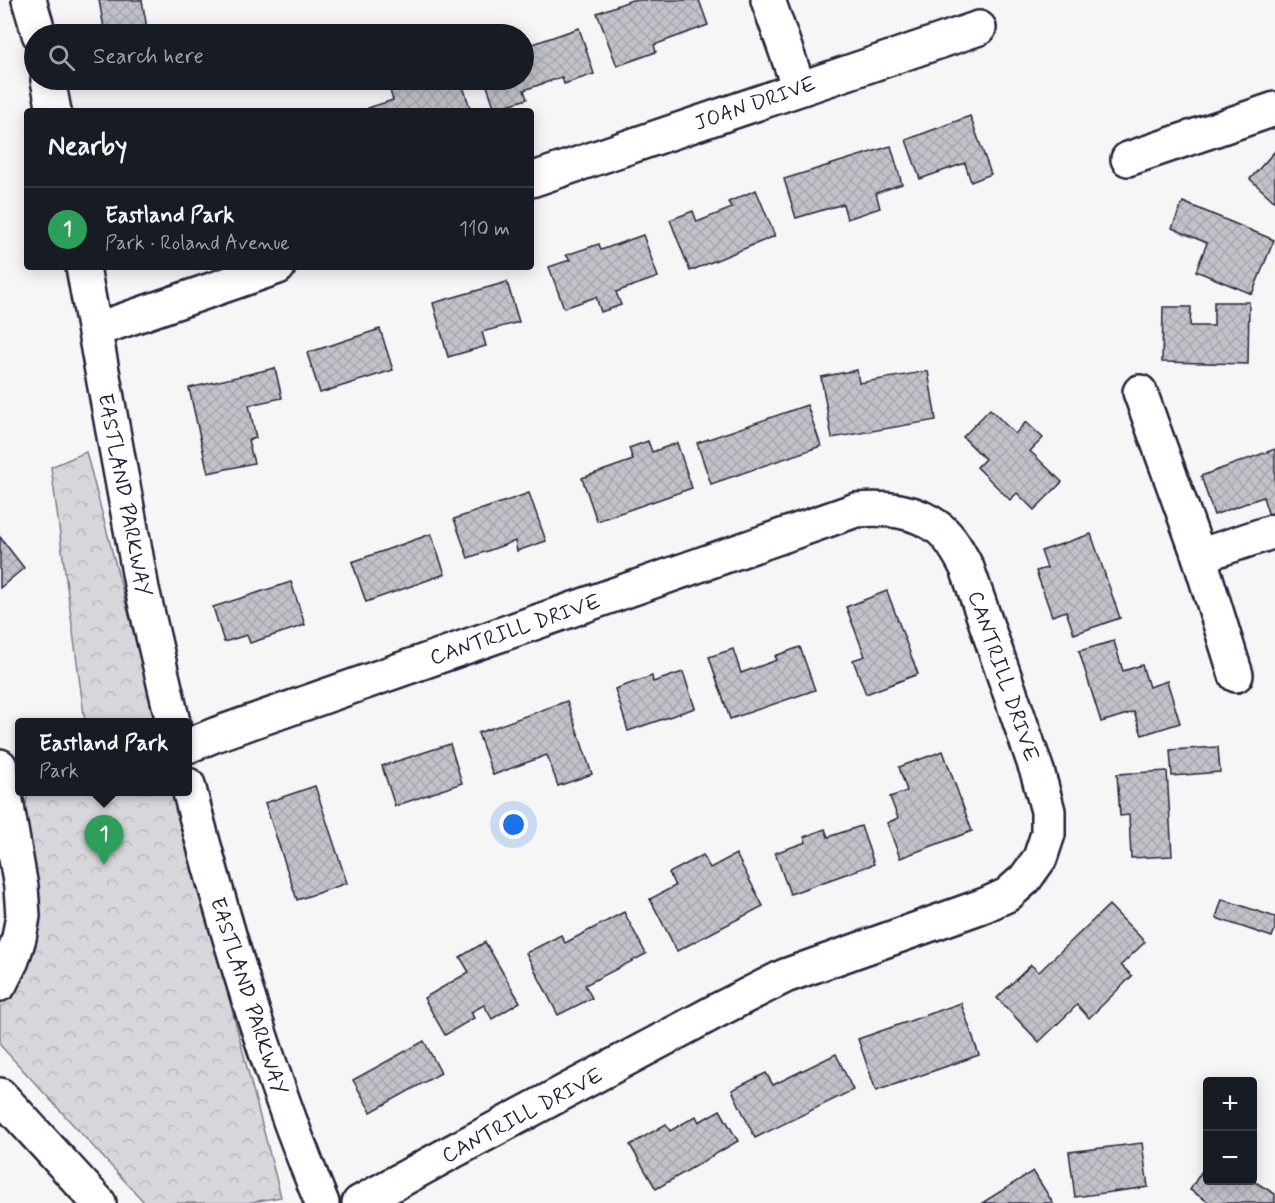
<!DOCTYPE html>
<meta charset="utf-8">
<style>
:root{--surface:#171b24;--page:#242831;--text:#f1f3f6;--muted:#9ea1a6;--line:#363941;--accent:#9495a2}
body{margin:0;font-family:Mynerve,sans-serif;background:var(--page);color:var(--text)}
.controls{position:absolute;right:18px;bottom:18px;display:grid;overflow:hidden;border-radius:6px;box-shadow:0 3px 15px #0003}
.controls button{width:54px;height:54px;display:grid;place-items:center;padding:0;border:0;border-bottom:2px solid var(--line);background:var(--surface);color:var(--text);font:30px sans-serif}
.you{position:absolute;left:514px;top:825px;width:21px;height:21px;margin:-15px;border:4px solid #fff;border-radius:50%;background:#1a73e8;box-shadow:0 0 0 9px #1a73e833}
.badge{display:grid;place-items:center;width:39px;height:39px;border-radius:50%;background:var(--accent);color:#fff;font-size:20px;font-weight:700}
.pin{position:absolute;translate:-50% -50px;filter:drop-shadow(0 2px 3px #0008)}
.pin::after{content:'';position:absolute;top:32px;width:21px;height:18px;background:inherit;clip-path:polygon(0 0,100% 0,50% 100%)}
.popup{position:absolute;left:15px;top:718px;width:177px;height:78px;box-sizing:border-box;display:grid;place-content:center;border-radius:6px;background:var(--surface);filter:drop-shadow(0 2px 4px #0005);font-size:20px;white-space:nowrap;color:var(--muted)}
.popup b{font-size:22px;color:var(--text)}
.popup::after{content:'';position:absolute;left:50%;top:100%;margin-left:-12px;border:12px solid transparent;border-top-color:var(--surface)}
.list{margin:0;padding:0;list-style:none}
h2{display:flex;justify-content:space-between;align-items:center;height:78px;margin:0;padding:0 24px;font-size:26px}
h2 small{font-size:20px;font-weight:400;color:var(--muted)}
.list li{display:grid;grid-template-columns:39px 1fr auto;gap:18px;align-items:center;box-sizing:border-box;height:84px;padding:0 24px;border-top:2px solid var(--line)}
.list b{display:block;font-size:22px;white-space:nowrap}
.list p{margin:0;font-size:20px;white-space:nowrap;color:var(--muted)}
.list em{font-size:20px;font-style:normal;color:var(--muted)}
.icon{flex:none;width:33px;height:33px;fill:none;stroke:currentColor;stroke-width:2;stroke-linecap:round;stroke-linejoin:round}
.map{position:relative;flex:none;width:1275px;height:1203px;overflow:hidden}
.search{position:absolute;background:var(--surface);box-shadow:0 3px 15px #0003;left:24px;top:24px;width:510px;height:66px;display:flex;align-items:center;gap:15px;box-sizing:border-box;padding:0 21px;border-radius:33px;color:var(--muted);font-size:22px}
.panel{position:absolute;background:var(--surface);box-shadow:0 3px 15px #0003;left:24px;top:108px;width:510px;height:162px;border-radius:6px}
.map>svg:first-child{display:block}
</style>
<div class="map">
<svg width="1275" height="1203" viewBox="0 0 1275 1203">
<defs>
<pattern id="forest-crowns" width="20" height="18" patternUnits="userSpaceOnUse" patternTransform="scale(1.5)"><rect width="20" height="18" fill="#d7d7db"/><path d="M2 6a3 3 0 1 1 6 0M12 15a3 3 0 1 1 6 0" fill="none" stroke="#b8b8bd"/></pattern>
<pattern id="building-cross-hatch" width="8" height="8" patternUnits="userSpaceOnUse" patternTransform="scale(1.5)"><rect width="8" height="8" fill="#c2c2c9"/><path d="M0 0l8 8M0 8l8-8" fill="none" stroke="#a6a6ae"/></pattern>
</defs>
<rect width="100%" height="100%" fill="#f6f6f7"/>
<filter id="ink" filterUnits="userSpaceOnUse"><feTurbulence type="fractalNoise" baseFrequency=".0167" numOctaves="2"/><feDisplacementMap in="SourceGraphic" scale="12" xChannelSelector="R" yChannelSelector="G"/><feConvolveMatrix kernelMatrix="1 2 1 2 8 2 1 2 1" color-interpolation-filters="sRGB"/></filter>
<g filter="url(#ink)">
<g fill="url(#forest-crowns)" stroke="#7c7c8b" stroke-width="1.5">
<path d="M 86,452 L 157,722 L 85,722 L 51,467 Z"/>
<path d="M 28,792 L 175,792 L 281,1197 L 247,1203 L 145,1203 L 0,1045 L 0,948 Z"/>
</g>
<g fill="url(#building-cross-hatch)" stroke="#22223b" stroke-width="1.5">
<path d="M 99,0 L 142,0 L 148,34 L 105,34 Z"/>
<path d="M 632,0 L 699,0 L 708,25 L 654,45 L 656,52 L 617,66 L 597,13 Z"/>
<path d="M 579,28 L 594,74 L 564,84 L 562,77 L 524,90 L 527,99 L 495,109 L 485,80 L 524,80 L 524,47 Z"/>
<path d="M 402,80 L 461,80 L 471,111 L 369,111 L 368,108 L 393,100 L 390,91 L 404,86 Z"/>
<path d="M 970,116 L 991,174 L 971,182 L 965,163 L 920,179 L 906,140 Z"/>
<path d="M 891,146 L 902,184 L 876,193 L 880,208 L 847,219 L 843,204 L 796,218 L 784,179 Z"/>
<path d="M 1275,151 L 1275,202 L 1250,179 Z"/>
<path d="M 756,190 L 775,236 L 690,271 L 670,220 L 693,211 L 697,222 L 732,208 L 728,202 Z"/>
<path d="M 1183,202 L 1274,240 L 1252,294 L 1196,271 L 1207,243 L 1172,228 Z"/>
<path d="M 643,235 L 658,277 L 616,292 L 621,305 L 601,312 L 596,297 L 564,308 L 549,267 L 570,260 L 566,255 L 599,244 L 601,250 Z"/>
<path d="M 507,282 L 519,322 L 482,332 L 486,346 L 448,357 L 433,303 Z"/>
<path d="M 1214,302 L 1249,302 L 1248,364 L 1162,362 L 1163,307 L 1191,307 L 1190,326 L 1214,326 Z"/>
<path d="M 380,329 L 393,370 L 320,393 L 307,353 Z"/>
<path d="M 275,368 L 282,398 L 249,405 L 256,438 L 248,440 L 254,463 L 208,473 L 189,388 Z"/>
<path d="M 857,370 L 859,383 L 928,371 L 936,420 L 832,438 L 821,377 Z"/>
<path d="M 807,405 L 821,446 L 711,484 L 697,443 Z"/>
<path d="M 990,409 L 1015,434 L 1026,422 L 1043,438 L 1030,451 L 1062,482 L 1034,510 L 1017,493 L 1010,500 L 977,467 L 985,459 L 963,437 Z"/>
<path d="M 648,441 L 652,452 L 677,443 L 692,488 L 597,521 L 582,478 L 633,460 L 629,448 Z"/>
<path d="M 1275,449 L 1275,514 L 1269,516 L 1263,497 L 1214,515 L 1201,476 Z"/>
<path d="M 529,493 L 546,541 L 517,551 L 515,541 L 468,558 L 454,519 Z"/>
<path d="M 431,534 L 445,574 L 366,602 L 352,562 Z"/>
<path d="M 1091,534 L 1120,618 L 1074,634 L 1066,611 L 1052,616 L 1036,571 L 1047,568 L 1041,551 Z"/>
<path d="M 0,537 L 24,568 L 0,588 Z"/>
<path d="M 291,582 L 305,625 L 250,643 L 247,635 L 224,642 L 213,607 Z"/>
<path d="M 887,591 L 918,674 L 866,694 L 853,660 L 865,656 L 846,607 Z"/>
<path d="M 1114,641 L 1123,671 L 1142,665 L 1149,687 L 1167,681 L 1180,723 L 1142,735 L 1134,712 L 1101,722 L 1079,651 Z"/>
<path d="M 800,647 L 815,690 L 730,719 L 709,657 L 733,649 L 741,673 L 777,660 L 775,656 Z"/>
<path d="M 683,672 L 695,708 L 628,731 L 615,689 L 652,676 L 653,682 Z"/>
<path d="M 567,701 L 592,774 L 558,786 L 547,755 L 493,775 L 478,733 Z"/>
<path d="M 450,744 L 462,783 L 395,806 L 382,766 Z"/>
<path d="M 1218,747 L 1220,772 L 1172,776 L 1170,750 Z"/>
<path d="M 943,751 L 972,831 L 900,858 L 887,823 L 898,818 L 890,797 L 907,791 L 899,767 Z"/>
<path d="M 1167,771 L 1172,856 L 1131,858 L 1129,815 L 1120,816 L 1117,774 Z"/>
<path d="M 315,786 L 347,883 L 297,900 L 265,803 Z"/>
<path d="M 861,826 L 874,864 L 790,894 L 775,853 L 806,842 L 804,837 L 825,829 L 828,837 Z"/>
<path d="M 736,854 L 763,906 L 677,951 L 650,899 L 675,886 L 669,873 L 703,855 L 710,868 Z"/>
<path d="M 1222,899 L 1275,917 L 1275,929 L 1272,937 L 1216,918 Z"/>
<path d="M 1109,905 L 1145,942 L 1121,965 L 1132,976 L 1089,1018 L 1077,1005 L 1039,1042 L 997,998 L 1031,965 L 1039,972 Z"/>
<path d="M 624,912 L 646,954 L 585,985 L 592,998 L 558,1015 L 526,953 L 561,935 L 565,943 Z"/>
<path d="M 485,942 L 520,1002 L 492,1019 L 484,1005 L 471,1012 L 474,1018 L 445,1035 L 424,998 L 469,972 L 460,957 Z"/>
<path d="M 961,1003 L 979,1055 L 876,1091 L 858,1039 Z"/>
<path d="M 424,1041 L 441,1073 L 371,1112 L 353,1080 Z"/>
<path d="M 836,1054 L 853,1090 L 755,1138 L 732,1090 L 766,1073 L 773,1085 Z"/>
<path d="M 720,1110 L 738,1141 L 656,1189 L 630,1145 L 666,1124 L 670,1131 L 696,1116 L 699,1122 Z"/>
<path d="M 1142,1143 L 1148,1187 L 1075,1197 L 1069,1152 Z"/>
<path d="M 1208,1161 L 1208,1180 L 1252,1180 L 1275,1194 L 1275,1203 L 1210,1203 L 1190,1190 Z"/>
<path d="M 1033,1171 L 1053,1203 L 982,1203 Z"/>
</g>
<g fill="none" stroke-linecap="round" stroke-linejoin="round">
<defs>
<g id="minor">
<path d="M 29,0 L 39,34"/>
<path d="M 768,0 L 799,88"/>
<path d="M 48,80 L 54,111"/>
<path d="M 1128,159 L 1275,109"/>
<path d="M 531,180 L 979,28"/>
<path d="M 83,267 L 142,589 L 173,722"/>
<path d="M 95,330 L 278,267"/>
<path d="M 1140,392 L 1199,556"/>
<path d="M 1236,675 L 1199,556 L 1275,531"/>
<path d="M 188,746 L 217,734 L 856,510 C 888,508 914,509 940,529 C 952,539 960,555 967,568 L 1038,774 L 1048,811 L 1048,834 L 1040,858 L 1025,879 L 1007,895 L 985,905 L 785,976 L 720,1009 L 448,1154 L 359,1203"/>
<path d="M 0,766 L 21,887 L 23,916 L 19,938 L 12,960 L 0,984"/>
<path d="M 188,785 C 224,926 266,1068 322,1203"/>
<path d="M 0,1095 L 99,1203"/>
</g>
</defs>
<use href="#minor" stroke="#22223b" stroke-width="38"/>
<use href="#minor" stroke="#fff" stroke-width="33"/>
</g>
</g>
<g text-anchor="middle" stroke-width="5" stroke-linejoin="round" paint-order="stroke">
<g font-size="21" fill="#22223b" stroke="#fff">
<text transform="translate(755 103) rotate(-19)" y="7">JOAN DRIVE</text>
<text transform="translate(125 495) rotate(79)" y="7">EASTLAND PARKWAY</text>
<text transform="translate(515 629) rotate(-19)" y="7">CANTRILL DRIVE</text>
<text transform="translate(1004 676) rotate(71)" y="7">CANTRILL DRIVE</text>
<text transform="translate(249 996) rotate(72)" y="7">EASTLAND PARKWAY</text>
<text transform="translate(522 1115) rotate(-28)" y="7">CANTRILL DRIVE</text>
</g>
</g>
</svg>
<div class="controls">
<button>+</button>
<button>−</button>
</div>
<div class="you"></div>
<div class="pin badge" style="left:104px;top:865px;background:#2e9e5b">1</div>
<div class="popup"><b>Eastland Park</b>Park</div>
<div class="search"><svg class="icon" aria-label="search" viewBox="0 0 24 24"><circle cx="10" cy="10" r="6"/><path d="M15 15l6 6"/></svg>Search here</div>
<section class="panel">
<h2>Nearby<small></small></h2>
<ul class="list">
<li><span class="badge" style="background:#2e9e5b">1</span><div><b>Eastland Park</b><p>Park · Roland Avenue</p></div><em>110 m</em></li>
</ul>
</section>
</div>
